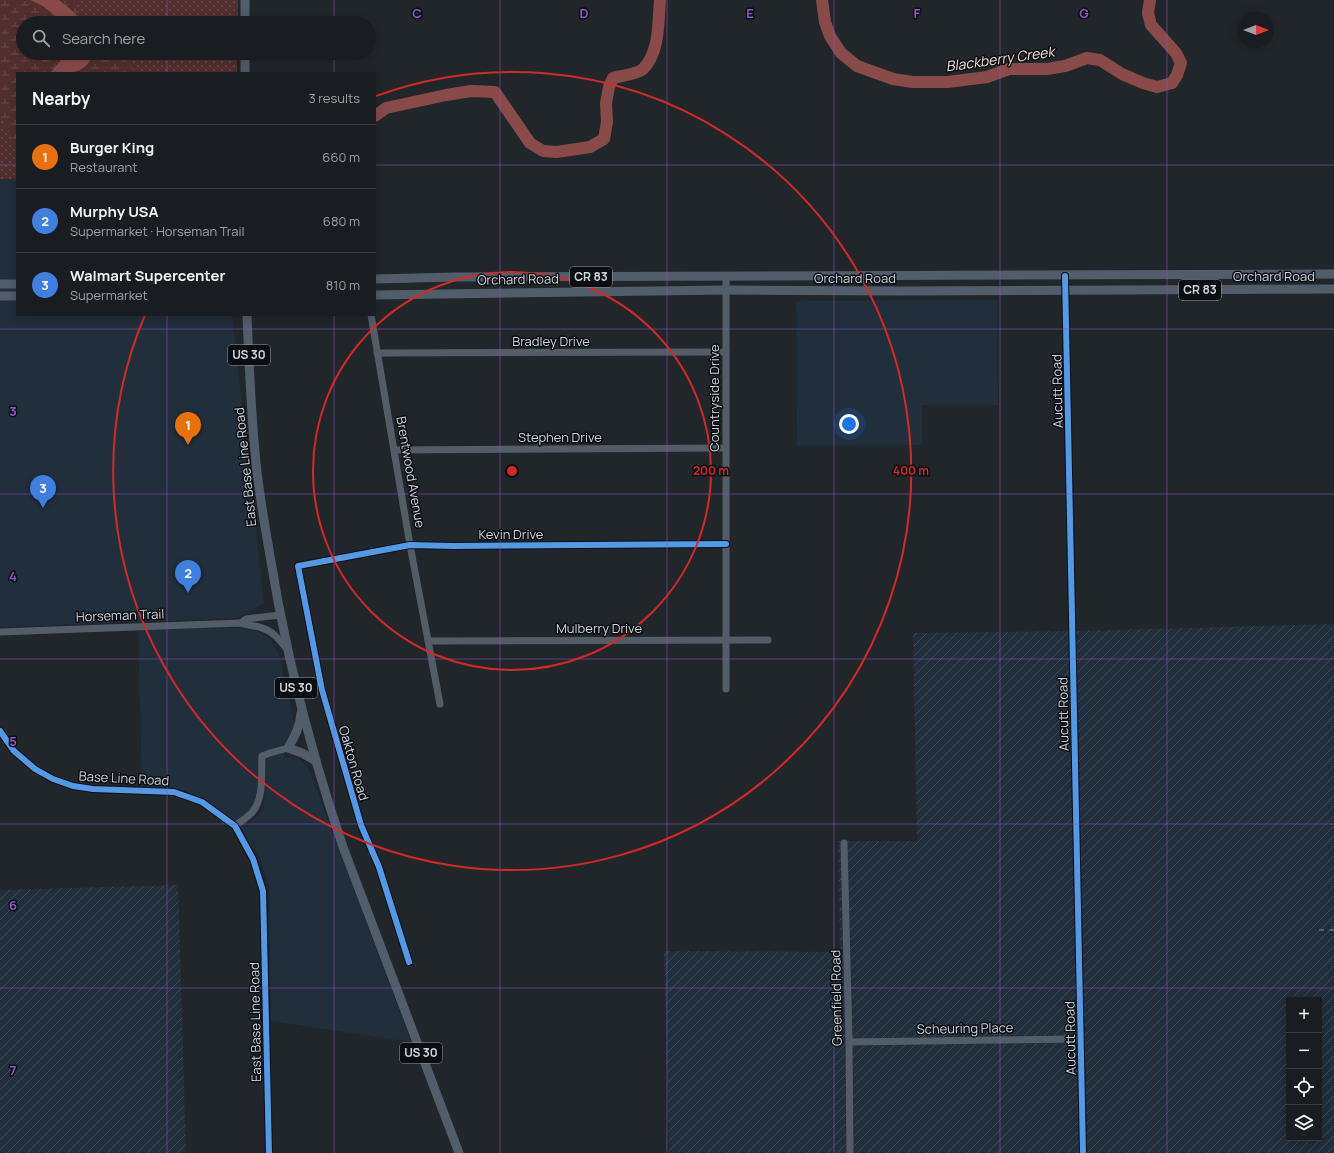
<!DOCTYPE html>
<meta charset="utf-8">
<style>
:root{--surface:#191c20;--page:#222529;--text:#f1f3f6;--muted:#9fa1a5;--line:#373a3e;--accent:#ea580c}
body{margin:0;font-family:Manrope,sans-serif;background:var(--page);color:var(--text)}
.controls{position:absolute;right:12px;bottom:12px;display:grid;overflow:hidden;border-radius:0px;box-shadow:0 2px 10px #0003}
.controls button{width:36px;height:36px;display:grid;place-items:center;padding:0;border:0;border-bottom:1px solid var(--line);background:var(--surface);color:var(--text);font:20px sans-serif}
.compass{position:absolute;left:1238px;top:12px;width:36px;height:36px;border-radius:50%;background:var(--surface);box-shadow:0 2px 10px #0003;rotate:90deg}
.you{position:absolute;left:849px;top:424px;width:14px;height:14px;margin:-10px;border:3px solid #fff;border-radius:50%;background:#1a73e8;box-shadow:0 0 0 6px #1a73e833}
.badge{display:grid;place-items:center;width:26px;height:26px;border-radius:50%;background:var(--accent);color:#fff;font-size:13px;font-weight:700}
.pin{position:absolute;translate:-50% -33px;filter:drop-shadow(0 1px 2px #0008)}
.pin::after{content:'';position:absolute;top:21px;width:14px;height:12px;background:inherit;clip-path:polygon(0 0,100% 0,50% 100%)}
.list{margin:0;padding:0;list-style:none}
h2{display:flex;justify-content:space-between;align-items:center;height:52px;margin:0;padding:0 16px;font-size:17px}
h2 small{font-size:13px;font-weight:400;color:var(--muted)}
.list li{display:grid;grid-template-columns:26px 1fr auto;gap:12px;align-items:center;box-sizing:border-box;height:64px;padding:0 16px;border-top:1px solid var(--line)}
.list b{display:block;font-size:15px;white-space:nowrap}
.list p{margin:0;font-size:13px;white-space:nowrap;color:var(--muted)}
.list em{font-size:13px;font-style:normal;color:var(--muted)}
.icon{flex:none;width:22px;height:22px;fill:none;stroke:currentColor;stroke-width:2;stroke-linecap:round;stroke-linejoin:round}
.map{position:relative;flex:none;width:1334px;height:1153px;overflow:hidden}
.search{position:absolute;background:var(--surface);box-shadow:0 2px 10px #0003;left:16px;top:16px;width:360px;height:44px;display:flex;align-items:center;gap:10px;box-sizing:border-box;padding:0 14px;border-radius:22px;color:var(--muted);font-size:15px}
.panel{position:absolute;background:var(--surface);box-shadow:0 2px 10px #0003;left:16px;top:72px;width:360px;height:244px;border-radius:0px}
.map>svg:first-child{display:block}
</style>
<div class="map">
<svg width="1334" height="1153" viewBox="0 0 1334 1153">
<defs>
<pattern id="industrial-furrows" width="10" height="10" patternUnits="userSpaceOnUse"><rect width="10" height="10" fill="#212e3b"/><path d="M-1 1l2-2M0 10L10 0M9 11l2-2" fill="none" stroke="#404b57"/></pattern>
<pattern id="grass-dots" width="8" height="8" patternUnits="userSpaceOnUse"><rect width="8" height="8" fill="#522f2e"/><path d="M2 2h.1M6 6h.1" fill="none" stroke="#6a4c4c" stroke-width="1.8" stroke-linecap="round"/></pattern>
<pattern id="wetland-marsh" width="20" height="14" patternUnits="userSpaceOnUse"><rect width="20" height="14" fill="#522f2e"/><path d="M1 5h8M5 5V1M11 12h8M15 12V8" fill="none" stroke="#6a4c4c"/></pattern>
</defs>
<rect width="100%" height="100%" fill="#21262b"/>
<g fill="#212e3b" fill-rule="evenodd">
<path d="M 0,179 L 12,179 L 17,180 L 17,315 L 232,315 L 264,603 L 237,618 L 0,627 Z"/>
<path d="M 920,300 L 997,300 L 998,405 L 922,405 L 922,445 L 797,446 L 796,301 Z"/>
<path d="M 241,628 L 260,632 L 271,640 L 279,655 L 295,726 L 290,736 L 284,757 L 298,758 L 308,767 L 411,1042 L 271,1021 L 269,886 L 259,856 L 244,832 L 232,819 L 204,801 L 186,792 L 165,787 L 142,787 L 138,629 ZM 266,779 L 263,809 L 244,830 Z"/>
</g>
<g fill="url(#industrial-furrows)" fill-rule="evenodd">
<path d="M 1334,624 L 1334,1153 L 669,1153 L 664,951 L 840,952 L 838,841 L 917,841 L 913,633 L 1079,631 ZM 1289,1000 L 1319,1000 L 1319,1138 L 1289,1138 Z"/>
<path d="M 178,885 L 186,1153 L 0,1153 L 0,890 Z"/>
</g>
<path fill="url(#grass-dots)" d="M 0,0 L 238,0 L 238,23 L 23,23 L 23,53 L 237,53 L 237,73 L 17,73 L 17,180 L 12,179 L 0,179 Z"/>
<g fill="url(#wetland-marsh)">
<path d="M 0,0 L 30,0 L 43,5 L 63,23 L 23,23 L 23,53 L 67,53 L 50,73 L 17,73 L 17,144 L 14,143 L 0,116 Z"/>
<path d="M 59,0 L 73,0 L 91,23 L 83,23 L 77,15 Z"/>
<path d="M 94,53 L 118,53 L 137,73 L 75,73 L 91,61 Z"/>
</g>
<g fill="#894b4a">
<path d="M 30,0 L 59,0 L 77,15 L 83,23 L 63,23 L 43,6 Z"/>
<path d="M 67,53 L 94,53 C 85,75 71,73 50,73 Z"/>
</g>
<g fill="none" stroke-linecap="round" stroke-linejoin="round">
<g stroke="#894b4a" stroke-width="12">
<path d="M 822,0 L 825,22 L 830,36 L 841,53 L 857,66 L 893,79 L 913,82 L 948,82 L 987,77 L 1009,69 L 1047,69 L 1065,66 L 1087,58 L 1100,60 L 1122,74 L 1143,83 L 1157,87 L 1172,83 L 1177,75 L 1181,63 L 1176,53 L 1151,25 L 1148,13 L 1150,0"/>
<path d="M 375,116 L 386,108 L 446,95 L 471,91 L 495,92 L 530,143 L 543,151 L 557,152 L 590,147 L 604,139 L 607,122 L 606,103 L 609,87 L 613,78 C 620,76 638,74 643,69 C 660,52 658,22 660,0"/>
</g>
<g stroke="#535d68" stroke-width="7">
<path d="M 1065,276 L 1083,1153"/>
<path d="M 726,277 L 726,689"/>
<path d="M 371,315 L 410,545 L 440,704"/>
<path d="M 377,353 L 726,352"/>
<path d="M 395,450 L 726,448"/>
<path d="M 241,623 L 246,619 L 280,615"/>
<path d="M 0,632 L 241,623 C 248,626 255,625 262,628 C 273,631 280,641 287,649"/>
<path d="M 429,641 L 768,640"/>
<path d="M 0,731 L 14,751 L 35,769 L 53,779 L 73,786 L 93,789 L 174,792 L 202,802 L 235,826 L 253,859 L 263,891 L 269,1153"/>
<path d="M 235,826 C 241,821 250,816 254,810 C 264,795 261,773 262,756 L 270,753 L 288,748"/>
<path d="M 844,843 L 849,1042 L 850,1153"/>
<path d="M 409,962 L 379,867 L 361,825 L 322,690 L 298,566 L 410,545 L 453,546 L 726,544"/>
<path d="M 849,1042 L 1081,1039"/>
</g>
<g stroke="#525d6b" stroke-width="9">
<path d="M 245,0 L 245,23"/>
<path d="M 245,53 L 245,73"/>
<path d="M 375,279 L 457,277 L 1334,274"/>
<path d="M 0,284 L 17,284"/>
<path d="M 375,295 L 726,290 L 898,291 L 1334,289"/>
<path d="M 0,296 L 17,296"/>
<path d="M 247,315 C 249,365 251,414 256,463 C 259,492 264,521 269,550 C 285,651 310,750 343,847 L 459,1153"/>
<path d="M 301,713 C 300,727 295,736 288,748 L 302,753 L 316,761"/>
</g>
<path stroke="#575d66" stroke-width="2" stroke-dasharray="5 5" stroke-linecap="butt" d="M 1319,930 L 1334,930"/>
<defs>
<g id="cycleway">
<path d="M 1065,276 L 1083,1153"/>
<path d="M 0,731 L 14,751 L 35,769 L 53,779 L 73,786 L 93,789 L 174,792 L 202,802 L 235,826 L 253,859 L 263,891 L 269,1153"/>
<path d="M 409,962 L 379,867 L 361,825 L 322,690 L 298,566 L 410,545 L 453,546 L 726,544"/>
</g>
</defs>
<use href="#cycleway" stroke="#0a0e13" stroke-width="8"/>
<use href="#cycleway" stroke="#5399e6" stroke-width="6"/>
</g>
<path fill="none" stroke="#9056c6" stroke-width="1" stroke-opacity="0.55" d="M 167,0 L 167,23M 334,0 L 334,23M 500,0 L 500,1153M 667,0 L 667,1153M 834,0 L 834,1153M 1000,0 L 1000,1153M 1167,0 L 1167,1153M 167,53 L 167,73M 334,53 L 334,73M 0,165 L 17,165M 375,165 L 1334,165M 167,315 L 167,1153M 334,315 L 334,1153M 0,329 L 1334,329M 0,494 L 1334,494M 0,659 L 1334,659M 0,824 L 1334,824M 0,988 L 1334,988"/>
<g fill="none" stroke="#d62828" stroke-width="2">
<circle cx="512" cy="471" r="199"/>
<path d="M376 96A399 399 0 1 1 145 315"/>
</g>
<g text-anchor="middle" stroke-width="3" stroke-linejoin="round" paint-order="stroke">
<g fill="#0a0e13" stroke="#93999f" stroke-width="1">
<rect x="570" y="267" width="42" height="20" rx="3"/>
<rect x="1179" y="280" width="42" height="20" rx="3"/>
<rect x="228" y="345" width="42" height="20" rx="3"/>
<rect x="275" y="678" width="42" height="20" rx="3"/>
<rect x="400" y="1043" width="42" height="20" rx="3"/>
</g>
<g font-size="12" font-weight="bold" fill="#ced4db">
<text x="591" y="281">CR 83</text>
<text x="1200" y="294">CR 83</text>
<text x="249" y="359">US 30</text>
<text x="296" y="692">US 30</text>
<text x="421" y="1057">US 30</text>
</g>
<g font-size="13" fill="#ced4db" stroke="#0a0e13">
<text x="1274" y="281">Orchard Road</text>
<text x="855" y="283">Orchard Road</text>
<text transform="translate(518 279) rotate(-1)" y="5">Orchard Road</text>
<text x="551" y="346">Bradley Drive</text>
<text transform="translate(1057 391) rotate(-91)" y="5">Aucutt Road</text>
<text transform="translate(714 398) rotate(-90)" y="5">Countryside Drive</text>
<text x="560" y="442">Stephen Drive</text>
<text transform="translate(245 467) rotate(-96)" y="5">East Base Line Road</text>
<text transform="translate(411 472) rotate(80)" y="5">Brentwood Avenue</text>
<text x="511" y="539">Kevin Drive</text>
<text transform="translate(120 615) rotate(-2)" y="5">Horseman Trail</text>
<text x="599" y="633">Mulberry Drive</text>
<text transform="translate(1063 714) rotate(-91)" y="5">Aucutt Road</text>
<text transform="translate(354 763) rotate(74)" y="5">Oakton Road</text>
<text transform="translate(124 778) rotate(3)" y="5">Base Line Road</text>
<text transform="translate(836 998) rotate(-91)" y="5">Greenfield Road</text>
<text transform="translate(255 1022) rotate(-91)" y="5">East Base Line Road</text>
<text transform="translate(965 1028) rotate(-1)" y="5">Scheuring Place</text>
<text transform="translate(1070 1038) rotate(-91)" y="5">Aucutt Road</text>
</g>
<g font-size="14" font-style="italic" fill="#f3dddb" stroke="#0a0e13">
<text transform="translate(1000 59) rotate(-8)" y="5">Blackberry Creek</text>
</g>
</g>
<g font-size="13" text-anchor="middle" font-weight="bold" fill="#9056c6" stroke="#0a0e13" stroke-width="3" stroke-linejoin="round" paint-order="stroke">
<text x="417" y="18">C</text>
<text x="584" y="18">D</text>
<text x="750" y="18">E</text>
<text x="917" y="18">F</text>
<text x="1084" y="18">G</text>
<text x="13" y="416">3</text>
<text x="13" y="581">4</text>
<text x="13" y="746">5</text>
<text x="13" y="910">6</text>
<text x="13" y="1075">7</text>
</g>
<circle cx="512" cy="471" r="6" fill="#d62828" stroke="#0a0e13" stroke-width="2"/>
<g font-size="12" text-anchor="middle" font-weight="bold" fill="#d62828" stroke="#0a0e13" stroke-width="3" stroke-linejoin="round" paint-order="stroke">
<text x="711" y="475">200 m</text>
<text x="911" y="475">400 m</text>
</g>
</svg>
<div class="controls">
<button>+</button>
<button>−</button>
<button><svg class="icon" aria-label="locate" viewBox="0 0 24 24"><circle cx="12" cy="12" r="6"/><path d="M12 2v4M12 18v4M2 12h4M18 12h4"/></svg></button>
<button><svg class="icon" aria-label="layers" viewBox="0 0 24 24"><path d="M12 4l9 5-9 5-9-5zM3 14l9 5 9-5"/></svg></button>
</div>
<svg class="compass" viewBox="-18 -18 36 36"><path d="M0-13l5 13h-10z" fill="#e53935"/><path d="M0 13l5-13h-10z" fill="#9fa1a5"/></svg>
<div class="you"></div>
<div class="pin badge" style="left:188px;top:445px;background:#e8710a">1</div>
<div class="pin badge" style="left:188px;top:593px;background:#3f7fe0">2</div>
<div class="pin badge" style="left:43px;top:508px;background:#3f7fe0">3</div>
<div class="search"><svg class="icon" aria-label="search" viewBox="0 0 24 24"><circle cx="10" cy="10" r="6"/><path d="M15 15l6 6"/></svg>Search here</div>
<section class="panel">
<h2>Nearby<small>3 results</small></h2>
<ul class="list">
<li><span class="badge" style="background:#e8710a">1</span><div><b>Burger King</b><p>Restaurant</p></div><em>660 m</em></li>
<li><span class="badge" style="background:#3f7fe0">2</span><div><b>Murphy USA</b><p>Supermarket · Horseman Trail</p></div><em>680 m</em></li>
<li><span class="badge" style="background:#3f7fe0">3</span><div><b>Walmart Supercenter</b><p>Supermarket</p></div><em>810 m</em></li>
</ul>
</section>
</div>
